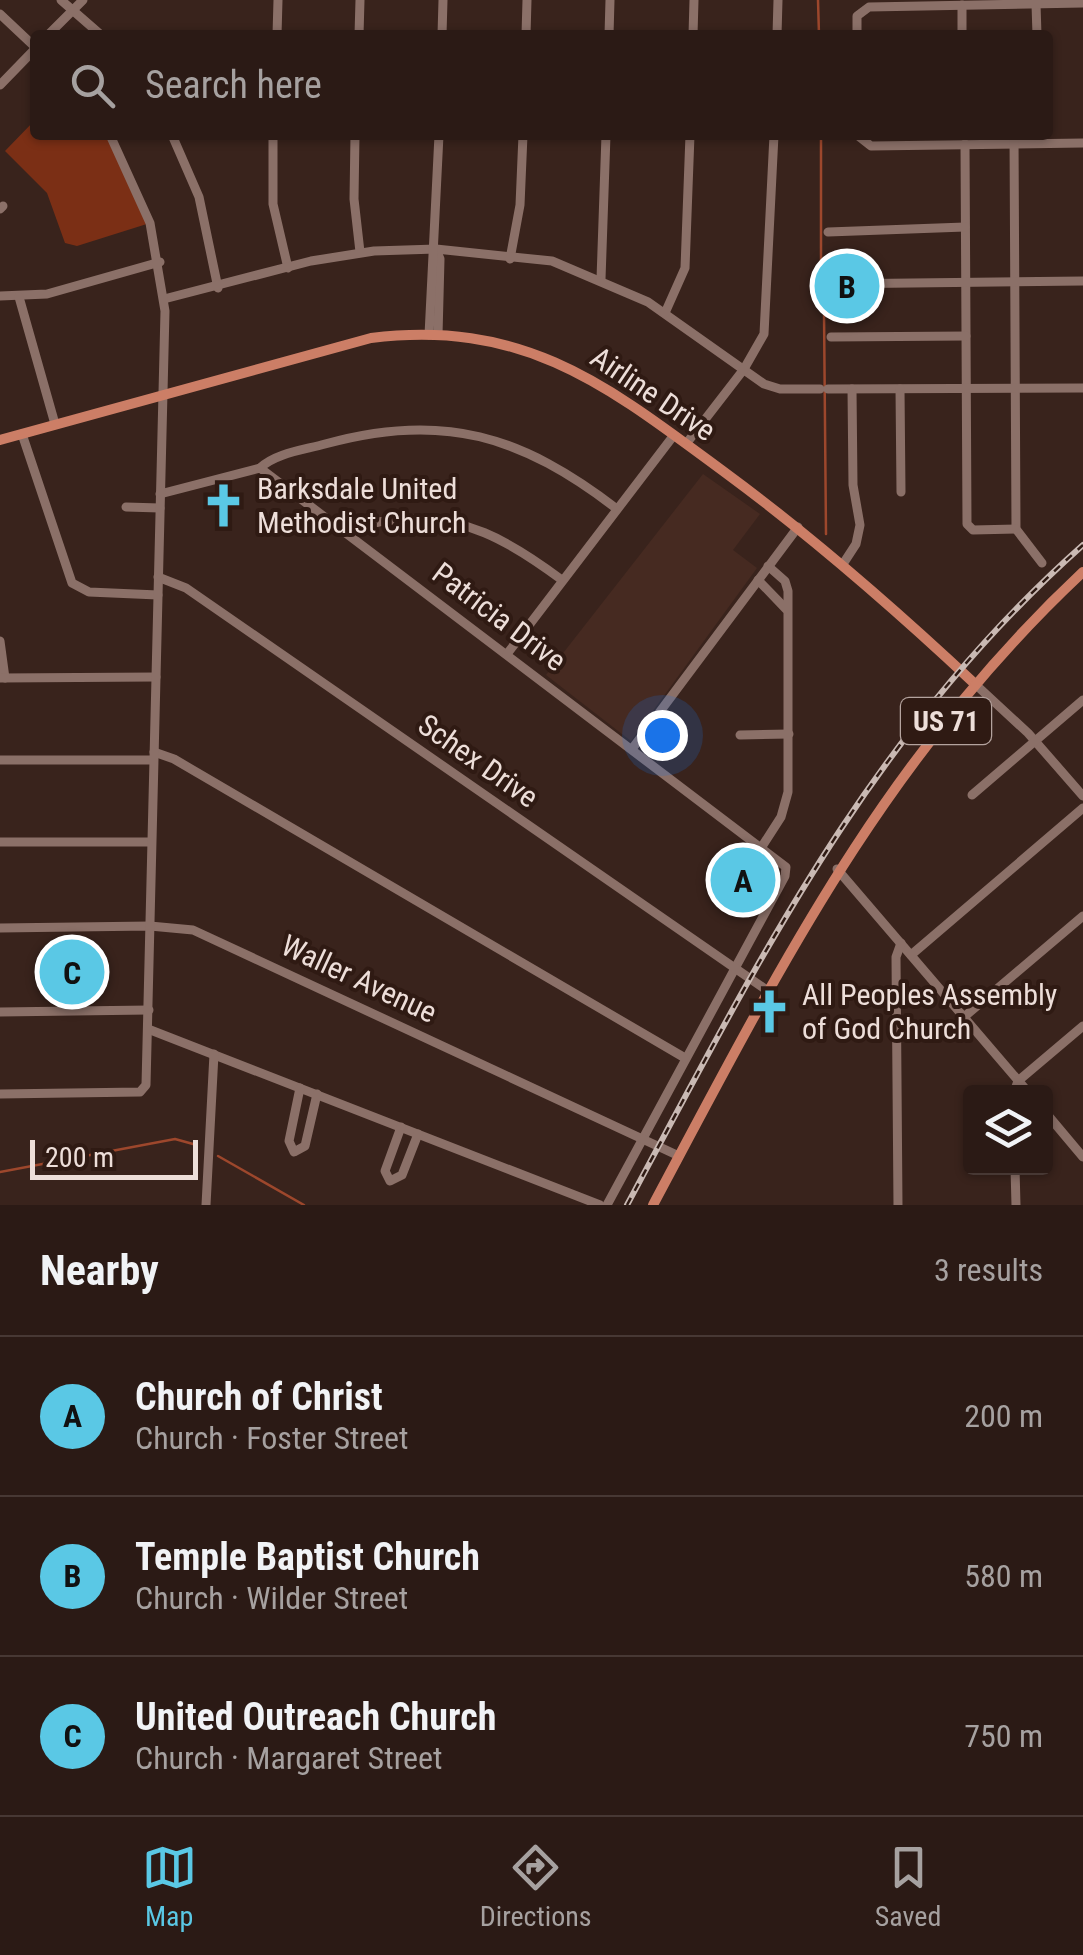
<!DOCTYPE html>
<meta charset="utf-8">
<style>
:root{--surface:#2b1a15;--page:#372722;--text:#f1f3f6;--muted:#a6a1a0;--line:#473834;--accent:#5ac8e5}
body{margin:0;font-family:"Roboto Condensed",sans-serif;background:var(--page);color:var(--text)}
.controls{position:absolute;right:30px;bottom:30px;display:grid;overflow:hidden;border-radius:10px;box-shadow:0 2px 8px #0004}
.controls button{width:90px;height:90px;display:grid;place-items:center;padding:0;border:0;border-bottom:2px solid var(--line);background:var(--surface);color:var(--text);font:50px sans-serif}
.scale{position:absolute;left:30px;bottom:25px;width:168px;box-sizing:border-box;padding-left:10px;border:5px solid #edded9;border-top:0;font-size:28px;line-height:35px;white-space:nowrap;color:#edded9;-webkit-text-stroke:8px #2f1a13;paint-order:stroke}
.you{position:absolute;left:662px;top:735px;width:35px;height:35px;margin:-25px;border:8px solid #fff;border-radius:50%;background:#1a73e8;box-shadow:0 0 0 15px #1a73e833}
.badge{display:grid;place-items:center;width:65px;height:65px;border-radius:50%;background:var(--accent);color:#111;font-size:32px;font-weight:700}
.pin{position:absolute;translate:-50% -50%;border:5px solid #fff;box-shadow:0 2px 10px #0006}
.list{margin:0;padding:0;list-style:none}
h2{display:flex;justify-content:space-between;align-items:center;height:130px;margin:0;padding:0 40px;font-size:42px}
h2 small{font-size:32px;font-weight:400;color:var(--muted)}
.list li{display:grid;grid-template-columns:65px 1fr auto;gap:30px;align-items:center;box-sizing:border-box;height:160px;padding:0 40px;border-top:2px solid var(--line)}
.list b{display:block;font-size:38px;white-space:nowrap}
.list p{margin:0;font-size:32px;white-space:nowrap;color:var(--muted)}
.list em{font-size:32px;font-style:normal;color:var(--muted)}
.icon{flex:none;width:55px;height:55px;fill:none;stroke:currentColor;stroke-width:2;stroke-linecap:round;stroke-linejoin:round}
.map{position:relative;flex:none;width:1083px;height:1205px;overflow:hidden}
.search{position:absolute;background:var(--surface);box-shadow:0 2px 8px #0004;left:30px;right:30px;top:30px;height:110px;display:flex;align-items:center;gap:25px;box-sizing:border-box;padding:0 35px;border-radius:10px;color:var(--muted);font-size:38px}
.sheet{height:610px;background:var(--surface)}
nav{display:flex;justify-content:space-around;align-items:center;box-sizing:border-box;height:140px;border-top:2px solid var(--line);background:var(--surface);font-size:28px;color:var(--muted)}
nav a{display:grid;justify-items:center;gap:5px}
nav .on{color:var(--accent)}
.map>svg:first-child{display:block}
</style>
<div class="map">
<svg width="1083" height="1205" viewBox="0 0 1083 1205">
<rect width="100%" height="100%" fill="#39231c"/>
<path fill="#462a21" d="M 703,474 L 760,514 L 733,550 L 757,568 L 631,741 L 546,675 Z"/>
<path fill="#7b2f15" d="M 35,120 L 35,135 L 110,135 L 150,223 L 77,246 L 65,243 L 47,193 L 5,151 Z"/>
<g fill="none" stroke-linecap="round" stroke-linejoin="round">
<g stroke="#9d472c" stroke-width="2.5">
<path d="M 818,0 L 819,35"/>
<path d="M 821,135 L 821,282"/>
<path d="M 824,312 L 826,534"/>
<path d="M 218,1156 L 304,1205"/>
<path d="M 0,1172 L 175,1139 L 193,1144"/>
</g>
<g stroke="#8b7068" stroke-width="9">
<path d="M 61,0 L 101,35"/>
<path d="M 1036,4 L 1037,35"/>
<path d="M 962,5 L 962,35"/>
<path d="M 0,14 L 35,47"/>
<path d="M 48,35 L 83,0"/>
<path d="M 277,35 L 278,0"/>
<path d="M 359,35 L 360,0"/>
<path d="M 442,35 L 443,0"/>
<path d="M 526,35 L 527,0"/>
<path d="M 609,35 L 610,0"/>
<path d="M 693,35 L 694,0"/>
<path d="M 777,35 L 778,0"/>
<path d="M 857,35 L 857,16 L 869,7 L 1083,3"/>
<path d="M 0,85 L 35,49"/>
<path d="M 172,135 L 199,197 L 218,288"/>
<path d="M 273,135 L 273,204 L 288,268"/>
<path d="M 355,135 L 354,199 L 360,252"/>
<path d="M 857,135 L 871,146 L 1083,143"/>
<path d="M 1014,135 L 1016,529 L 1042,563"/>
<path d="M 965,144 L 967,524 L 973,530 L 1016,529"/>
<path d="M 0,209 L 3,206"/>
<path d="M 828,232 L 965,227"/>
<path d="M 436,249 L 440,259 L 438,335"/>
<path d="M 510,259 L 520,205 L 523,135"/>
<path d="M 601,279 L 606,135"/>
<path d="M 827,284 L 1083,281"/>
<path d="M 0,296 L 47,294 L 160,262"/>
<path d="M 19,297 L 55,424"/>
<path d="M 164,299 L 311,261 L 374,251 L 436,249 L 552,261 L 648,302 L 764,384 L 780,389 L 820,389"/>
<path d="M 665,313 L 685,268 L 690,135"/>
<path d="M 429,335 L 439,135"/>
<path d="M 831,337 L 966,336"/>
<path d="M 828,389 L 1083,388"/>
<path d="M 900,389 L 901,492"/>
<path d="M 22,434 L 72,583 L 89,592 L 158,595"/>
<path d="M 686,444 L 744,369 L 764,334 L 774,135"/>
<path d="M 260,468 C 276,453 304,450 325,444 C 443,411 522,436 617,509"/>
<path d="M 160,494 L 260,468 L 786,867 L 785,876 L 607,1205"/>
<path d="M 126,507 L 160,508"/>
<path d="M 351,536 C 362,524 379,521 395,520 C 462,512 511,542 562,580"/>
<path d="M 843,564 L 856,544 L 860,525 L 853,485 L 852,389"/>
<path d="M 158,577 L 186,588 L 768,991"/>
<path d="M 758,580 L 786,609"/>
<path d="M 0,641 L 5,678"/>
<path d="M 507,654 L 674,435"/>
<path d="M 0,678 L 156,677"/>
<path d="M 975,684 L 1028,733 L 1083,796"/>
<path d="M 740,735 L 789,734"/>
<path d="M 632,749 L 798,527"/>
<path d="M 154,752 L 174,759 L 685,1058"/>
<path d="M 0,760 L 153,760"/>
<path d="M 972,795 L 1083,700"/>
<path d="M 0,842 L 151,842"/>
<path d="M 761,848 L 781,817 L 788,792 L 788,591 L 785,581 L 768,566"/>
<path d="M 837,869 L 1028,1092"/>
<path d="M 0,928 L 150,926 L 193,930 L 679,1156"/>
<path d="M 911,955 L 1083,808"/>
<path d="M 0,1012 L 149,1010"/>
<path d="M 964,1017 L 1083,916"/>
<path d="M 148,1029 L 600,1205"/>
<path d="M 300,1088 L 289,1141 L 294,1152 L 305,1146 L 317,1094"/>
<path d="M 1014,1092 L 1018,1081 L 1083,1026"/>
<path d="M 0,1094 L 140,1092 L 146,1085 L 165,311 L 150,223 L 110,135"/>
<path d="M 1046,1113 L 1083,1157"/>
<path d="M 401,1127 L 385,1171 L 390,1181 L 402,1175 L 418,1134"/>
<path d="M 1015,1168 L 1016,1205"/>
<path d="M 206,1205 L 214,1054"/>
<path d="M 898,1205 L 896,957 L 901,943"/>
</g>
<g stroke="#cc7e66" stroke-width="10">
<path d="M 0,440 L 371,338 C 527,319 609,387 727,474 C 815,539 896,610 975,684"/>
<path d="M 653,1205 C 779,969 884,758 1083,572"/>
</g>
<defs>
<path id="rail" d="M 627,1205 C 759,960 870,734 1083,545"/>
</defs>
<use href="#rail" stroke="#c9b9b3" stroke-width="6"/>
<use href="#rail" stroke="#2f1a13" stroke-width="2.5" stroke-dasharray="8" stroke-linecap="butt"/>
</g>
<defs>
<symbol id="church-bare" viewBox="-9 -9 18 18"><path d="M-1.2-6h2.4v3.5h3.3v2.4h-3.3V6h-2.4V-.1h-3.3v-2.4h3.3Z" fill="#5ac8e5" stroke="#2f1a13" stroke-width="2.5" paint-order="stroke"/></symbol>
</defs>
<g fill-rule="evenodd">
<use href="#church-bare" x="192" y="474" width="63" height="63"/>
<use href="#church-bare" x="738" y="980" width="63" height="63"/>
</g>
<g text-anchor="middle" stroke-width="8" stroke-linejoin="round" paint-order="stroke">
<rect fill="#2f1a13" stroke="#b4a39e" stroke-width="2.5" x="901" y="698" width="90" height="46" rx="8"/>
<g font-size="28" font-weight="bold" fill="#edded9">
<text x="946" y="731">US 71</text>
</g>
<g font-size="30" fill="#edded9" stroke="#2f1a13">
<text transform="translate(653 394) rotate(34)" y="10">Airline Drive</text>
<text transform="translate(499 617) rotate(37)" y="10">Patricia Drive</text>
<text transform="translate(478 761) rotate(35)" y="10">Schex Drive</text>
<text transform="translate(359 979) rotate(25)" y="10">Waller Avenue</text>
</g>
<g font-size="30" fill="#edded9" stroke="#2f1a13" text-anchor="start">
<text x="257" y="499">Barksdale United<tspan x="257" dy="34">Methodist Church</tspan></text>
<text x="802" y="1005">All Peoples Assembly<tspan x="802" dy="34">of God Church</tspan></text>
</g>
</g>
</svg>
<div class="controls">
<button><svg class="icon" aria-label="layers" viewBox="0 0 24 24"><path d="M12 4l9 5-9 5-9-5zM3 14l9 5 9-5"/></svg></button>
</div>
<div class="scale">200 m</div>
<div class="you"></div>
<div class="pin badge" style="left:743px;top:880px">A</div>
<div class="pin badge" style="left:847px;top:286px">B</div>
<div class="pin badge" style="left:72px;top:972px">C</div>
<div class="search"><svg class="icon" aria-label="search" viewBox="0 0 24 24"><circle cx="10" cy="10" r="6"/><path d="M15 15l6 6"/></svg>Search here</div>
</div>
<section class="sheet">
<h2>Nearby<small>3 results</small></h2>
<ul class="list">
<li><span class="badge">A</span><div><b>Church of Christ</b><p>Church · Foster Street</p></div><em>200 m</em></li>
<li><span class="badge">B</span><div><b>Temple Baptist Church</b><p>Church · Wilder Street</p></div><em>580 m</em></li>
<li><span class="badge">C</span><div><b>United Outreach Church</b><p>Church · Margaret Street</p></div><em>750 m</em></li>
</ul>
</section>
<nav>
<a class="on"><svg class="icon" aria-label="map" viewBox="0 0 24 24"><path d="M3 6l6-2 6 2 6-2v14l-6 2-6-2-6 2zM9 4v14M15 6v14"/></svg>Map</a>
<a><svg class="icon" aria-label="directions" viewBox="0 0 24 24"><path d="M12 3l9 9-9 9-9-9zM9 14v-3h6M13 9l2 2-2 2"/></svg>Directions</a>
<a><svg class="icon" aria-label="saved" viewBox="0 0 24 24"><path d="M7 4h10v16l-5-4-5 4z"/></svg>Saved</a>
</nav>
